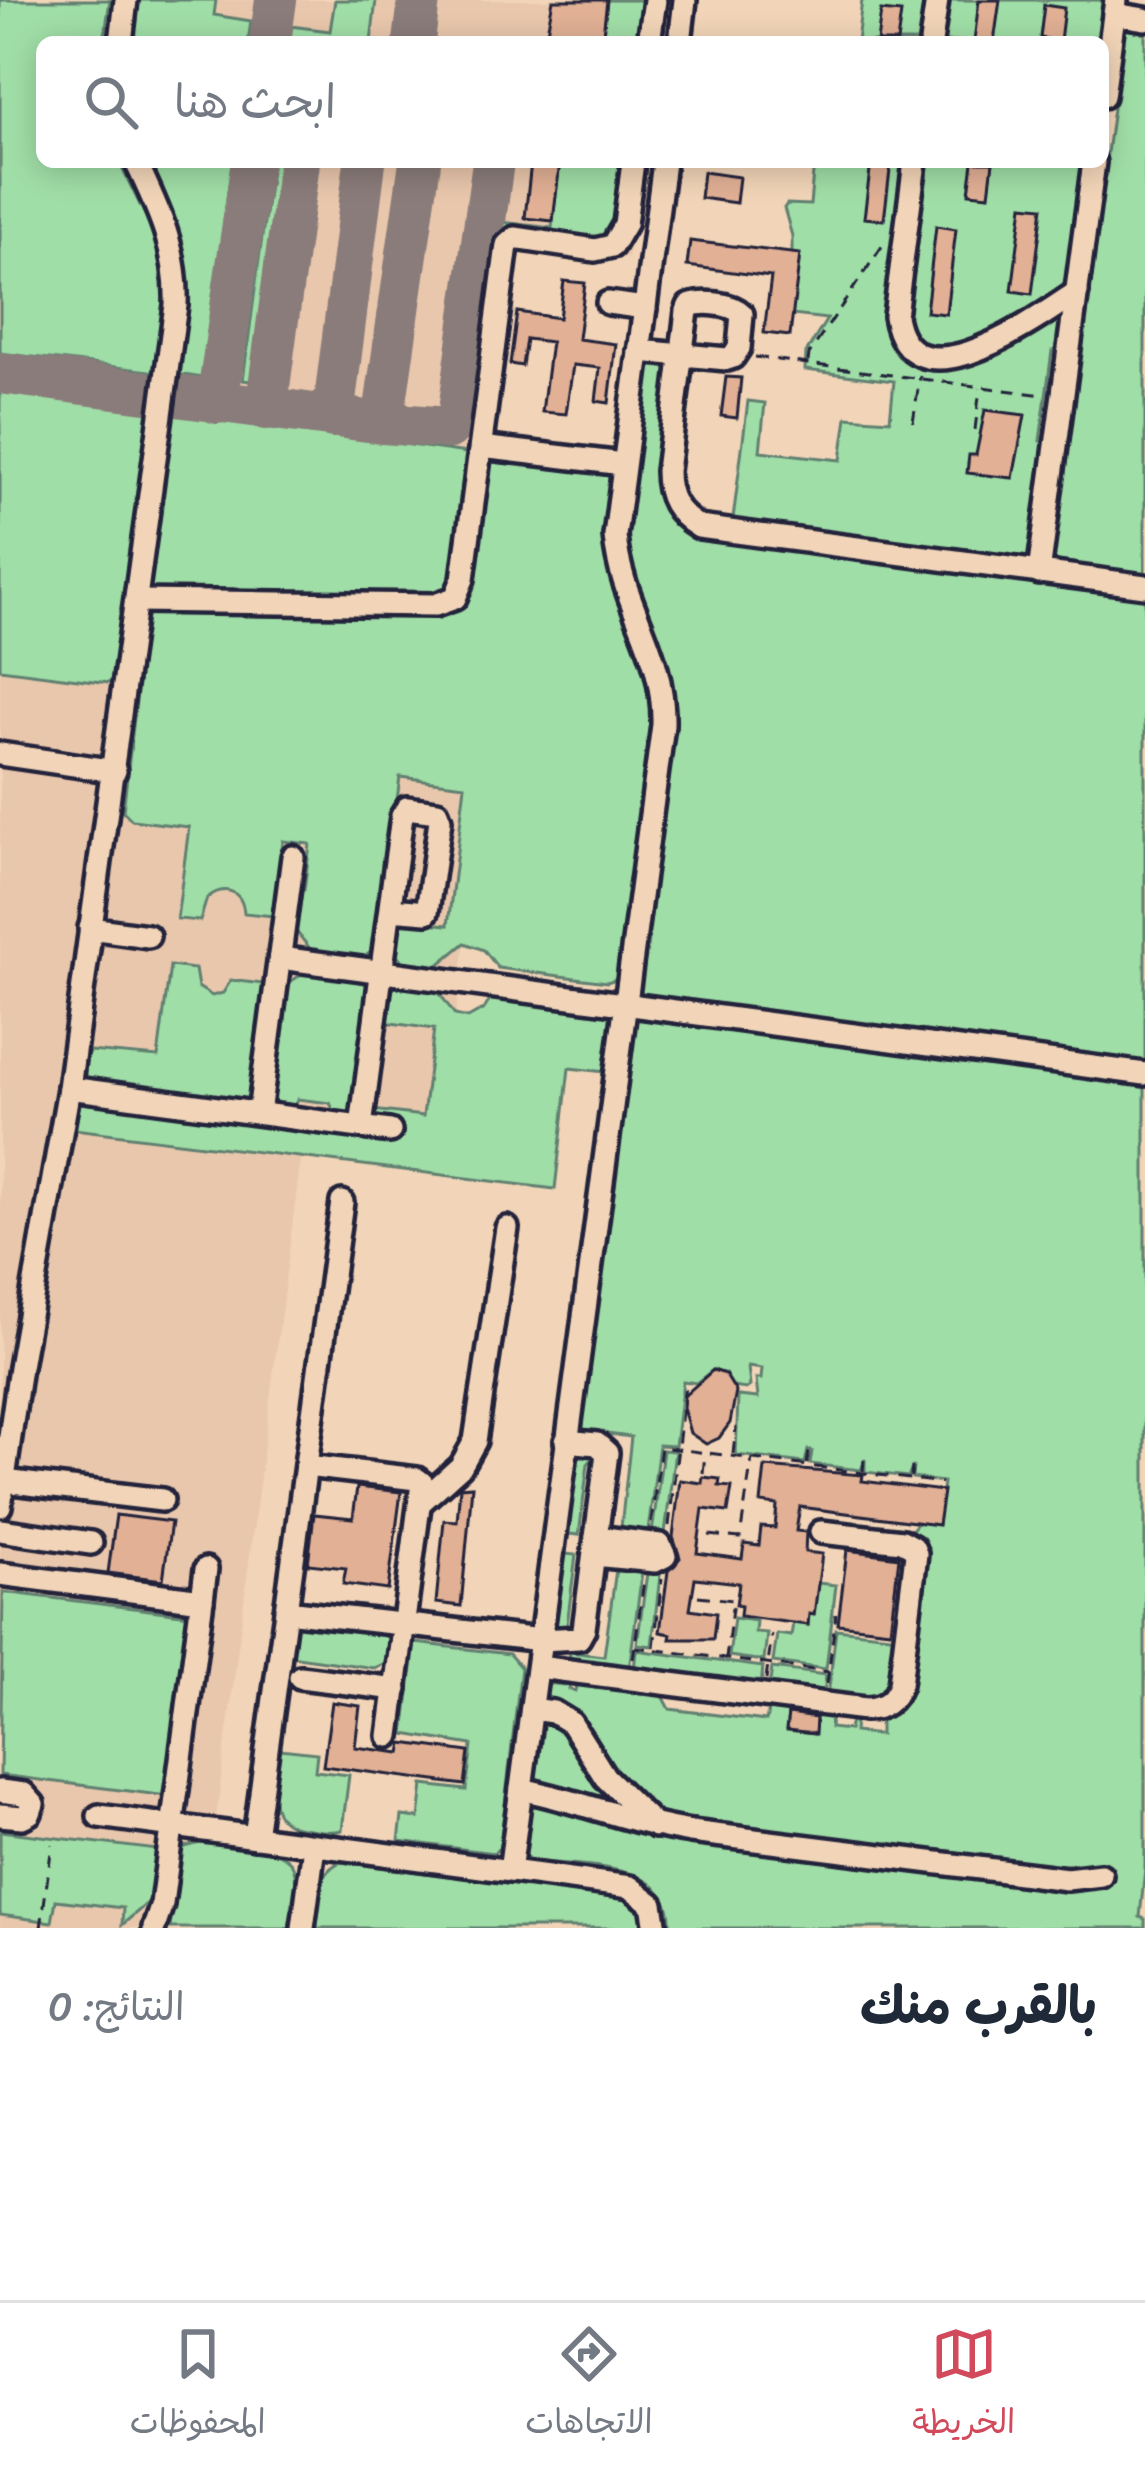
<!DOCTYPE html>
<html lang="ar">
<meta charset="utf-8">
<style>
:root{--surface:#fff;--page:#f6f6f7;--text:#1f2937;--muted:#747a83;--line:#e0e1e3;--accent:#d1495b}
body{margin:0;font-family:Sriracha,"Playpen Sans Arabic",sans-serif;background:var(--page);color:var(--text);direction:rtl}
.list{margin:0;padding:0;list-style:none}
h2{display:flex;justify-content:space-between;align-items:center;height:156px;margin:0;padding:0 48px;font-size:51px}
h2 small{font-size:39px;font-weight:400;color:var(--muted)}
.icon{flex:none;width:66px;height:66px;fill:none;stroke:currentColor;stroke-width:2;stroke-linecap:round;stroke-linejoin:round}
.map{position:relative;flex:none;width:1145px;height:1928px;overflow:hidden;direction:ltr}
.search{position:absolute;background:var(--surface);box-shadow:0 6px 30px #0003;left:36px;right:36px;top:36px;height:132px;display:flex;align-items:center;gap:30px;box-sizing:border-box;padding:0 42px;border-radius:18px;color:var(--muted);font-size:45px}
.sheet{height:372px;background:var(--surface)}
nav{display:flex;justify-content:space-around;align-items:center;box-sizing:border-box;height:168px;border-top:3px solid var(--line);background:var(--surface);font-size:33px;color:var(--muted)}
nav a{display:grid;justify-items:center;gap:6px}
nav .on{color:var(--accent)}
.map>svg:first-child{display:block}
</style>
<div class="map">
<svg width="1145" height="1928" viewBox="0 0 1145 1928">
<rect width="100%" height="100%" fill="#f2d5b8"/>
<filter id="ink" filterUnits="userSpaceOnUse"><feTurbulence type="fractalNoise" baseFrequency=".00833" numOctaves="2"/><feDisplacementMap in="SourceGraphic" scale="24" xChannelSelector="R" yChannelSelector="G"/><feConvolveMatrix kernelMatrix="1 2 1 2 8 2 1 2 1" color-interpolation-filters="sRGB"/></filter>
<g filter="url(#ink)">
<path fill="#e9c7ac" d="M 0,0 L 660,0 L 655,42 L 42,42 L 42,162 L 640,162 L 628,258 L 516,245 L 445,782 L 485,788 L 435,1174 L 301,1158 L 202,1928 L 0,1928 Z"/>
<g fill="#a0dea7" stroke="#618071" stroke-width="3">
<path d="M 0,0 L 110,0 L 104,42 L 42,42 L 42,162 L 119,162 L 164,254 L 167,303 L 157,372 L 0,353 Z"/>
<path d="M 137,0 L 216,0 L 214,15 L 251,21 L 248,42 L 132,42 Z"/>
<path d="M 335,0 L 376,0 L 371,42 L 288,42 L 290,26 L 330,31 Z"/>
<path d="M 607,0 L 651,0 L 645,42 L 602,42 Z"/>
<path d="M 862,0 L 928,0 L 923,42 L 857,42 Z"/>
<path d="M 946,0 L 1108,0 L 1102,42 L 940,42 Z"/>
<path d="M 1130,22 L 1145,25 L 1145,1868 L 1140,1917 L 1145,1919 L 1145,1928 L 670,1928 C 675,1859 578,1867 531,1861 L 526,1856 L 544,1683 L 565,1685 L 570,1680 L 569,1689 L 576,1691 L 578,1681 L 661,1692 L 670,1709 L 766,1721 L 769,1706 L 789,1708 L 786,1730 L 814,1734 L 817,1711 L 831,1713 L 830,1728 L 849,1730 L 851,1720 L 855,1720 L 854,1732 L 880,1735 L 880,1719 L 901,1706 L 908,1694 L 926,1559 L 922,1542 L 907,1536 L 918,1522 L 938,1524 L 943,1482 L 912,1478 L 913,1466 L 908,1477 L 865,1472 L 865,1459 L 861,1470 L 810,1464 L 812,1451 L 808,1450 L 805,1463 L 736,1455 L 738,1396 L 758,1398 L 756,1379 L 761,1379 L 762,1369 L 748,1367 L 750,1386 L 746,1389 L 733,1387 L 725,1374 L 713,1370 L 696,1383 L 683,1381 L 675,1446 L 659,1445 L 647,1539 L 620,1536 L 631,1437 L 575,1430 L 628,1075 L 672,715 C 672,659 641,623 630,572 C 617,514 637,437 644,377 L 652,365 L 670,369 L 663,503 L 685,531 L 730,542 L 1050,581 L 1123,33 Z"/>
<path d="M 150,162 L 232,162 L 203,378 L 177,374 C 189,279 194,251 150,162 Z"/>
<path d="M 272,162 L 285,162 L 257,382 L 243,380 Z"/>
<path d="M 560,162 L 629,162 L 610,241 L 515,235 L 479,438 L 471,438 L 501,222 L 552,228 Z"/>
<path d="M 814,162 L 908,162 L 889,317 L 917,359 L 977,363 L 1055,318 L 1063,317 L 1064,351 L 1052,351 L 1040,441 L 1050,443 L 1033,556 L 1029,560 L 732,527 L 748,401 L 765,403 L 760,451 L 841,460 L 847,417 L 890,420 L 894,381 L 805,370 L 806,353 L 827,319 L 792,315 L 792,236 L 784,208 L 787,204 L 810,205 Z"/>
<path d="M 926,162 L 1085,162 L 1065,288 C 1032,310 932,390 906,323 Z"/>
<path d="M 0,389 L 153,410 L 117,684 L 0,669 Z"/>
<path d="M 185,413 L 608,473 L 611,486 L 606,535 L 642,648 L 655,713 L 616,979 L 607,982 L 498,968 L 484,950 L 465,943 L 436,967 L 404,963 L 393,950 L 398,920 L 448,925 L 465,785 L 400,777 L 378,947 L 364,957 L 311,950 L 295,930 L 298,890 L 304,890 L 310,844 L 283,841 L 274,916 L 244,913 C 242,890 224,884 207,898 L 200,921 L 177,919 L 189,827 L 132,820 L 123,811 L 169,422 L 172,415 Z"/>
<path d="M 170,966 L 195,969 L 198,987 L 212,996 L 223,993 L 231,980 L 271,985 L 253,1105 L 85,1081 L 86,1056 L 90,1051 L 158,1057 Z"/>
<path d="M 308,970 L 361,977 L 371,991 L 352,1116 L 336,1115 L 330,1103 L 298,1099 L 292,1108 L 276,1108 L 271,1100 L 287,984 Z"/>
<path d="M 402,982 L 435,987 L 455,1015 L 468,1018 L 484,1009 L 494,994 L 608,1012 L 613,1026 L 606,1072 L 569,1068 L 555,1189 L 74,1129 L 81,1099 L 378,1120 L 373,1110 L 423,1116 L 434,1029 L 384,1022 L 389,992 Z"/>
<path d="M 663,1450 L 675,1451 L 664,1542 L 651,1541 Z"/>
<path d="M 581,1453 L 596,1455 L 588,1464 L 579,1535 L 569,1534 L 564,1527 L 574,1455 Z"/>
<path d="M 565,1554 L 576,1555 L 566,1632 L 553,1629 L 560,1557 Z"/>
<path d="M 617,1562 L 643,1565 L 629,1669 L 569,1661 L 570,1652 L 604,1656 Z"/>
<path d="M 648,1566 L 661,1567 L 652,1646 L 637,1644 Z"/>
<path d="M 818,1583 L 836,1585 L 826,1669 L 773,1662 L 777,1634 L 791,1636 L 793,1623 L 808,1625 L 809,1614 L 814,1614 Z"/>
<path d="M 3,1592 L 190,1615 L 168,1796 L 0,1775 Z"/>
<path d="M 734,1618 L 756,1621 L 755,1632 L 767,1633 L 764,1661 L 729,1656 Z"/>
<path d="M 302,1622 L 382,1633 L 393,1643 L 390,1661 L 374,1668 L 290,1656 L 293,1628 Z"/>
<path d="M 836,1629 L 899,1636 L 892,1687 L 880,1701 L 828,1696 Z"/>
<path d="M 415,1643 L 509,1654 L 521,1668 L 500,1847 L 494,1853 L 399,1841 L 402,1816 L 419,1818 L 423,1785 L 466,1790 L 472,1745 L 404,1734 Z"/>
<path d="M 636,1650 L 763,1667 L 761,1686 L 634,1670 Z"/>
<path d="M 772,1668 L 826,1675 L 824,1695 L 769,1688 Z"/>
<path d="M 280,1749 L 317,1753 L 315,1771 L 349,1775 L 342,1830 C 329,1833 316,1830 303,1828 C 260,1823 276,1780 280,1749 Z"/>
<path d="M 0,1831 L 158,1850 L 151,1900 L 122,1925 L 123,1908 L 56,1900 L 52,1922 L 0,1915 Z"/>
<path d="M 204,1842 C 226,1845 288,1845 294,1869 C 299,1886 291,1911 289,1928 L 170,1928 L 181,1848 Z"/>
<path d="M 341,1862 L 628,1899 L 644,1912 L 644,1928 L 316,1928 C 317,1903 315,1872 341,1862 Z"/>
</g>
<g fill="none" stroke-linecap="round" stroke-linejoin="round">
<g stroke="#8a7c7a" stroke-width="42">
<path d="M 270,42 L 276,0"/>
<path d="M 414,42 L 419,0"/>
<path d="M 0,373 L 383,423 L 449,428 L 458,418 L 493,162"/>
<path d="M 217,403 L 252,162"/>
<path d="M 266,409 L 299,162"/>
<path d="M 333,417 L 365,162"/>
<path d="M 383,423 L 420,162"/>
</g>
</g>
<g fill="#e1b095" stroke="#22223b" stroke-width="3">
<path d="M 553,0 L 607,0 L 602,42 L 545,42 Z"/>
<path d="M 979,0 L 1000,0 L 994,42 L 974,42 Z"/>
<path d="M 1044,5 L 1064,8 L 1060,41 L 1040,38 Z"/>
<path d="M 881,11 L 901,13 L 897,42 L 877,42 Z"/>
<path d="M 531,162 L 560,162 L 553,221 L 525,218 Z"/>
<path d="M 871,162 L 891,162 L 884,220 L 864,218 Z"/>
<path d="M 973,162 L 993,162 L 989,195 L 969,193 Z"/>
<path d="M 703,172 L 739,177 L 736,203 L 700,198 Z"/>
<path d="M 1023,205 L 1043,207 L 1032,294 L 1012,291 Z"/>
<path d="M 936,226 L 956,229 L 946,314 L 926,312 Z"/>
<path d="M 690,241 L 800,254 L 790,336 L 764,333 L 771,277 L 687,266 Z"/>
<path d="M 564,281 L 585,283 L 578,339 L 616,344 L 609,403 L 596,401 L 600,368 L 573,365 L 566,414 L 542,412 L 551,342 L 526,339 L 522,366 L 510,364 L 517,312 L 559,318 Z"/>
<path d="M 726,377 L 741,378 L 737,418 L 721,416 Z"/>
<path d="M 985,410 L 1025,415 L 1013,478 L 967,473 L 969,455 L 976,455 Z"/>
<path d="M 713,1370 L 725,1374 L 736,1392 L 730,1423 L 719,1438 L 706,1444 L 690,1433 L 683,1408 L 684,1396 Z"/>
<path d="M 765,1467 L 863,1475 L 862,1481 L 943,1491 L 938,1525 L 800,1507 L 796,1531 L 806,1532 L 805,1552 L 822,1554 L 814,1615 L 809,1614 L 808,1625 L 740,1616 L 741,1606 L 736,1605 L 739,1583 L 695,1578 L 690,1609 L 716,1613 L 713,1639 L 670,1639 L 671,1634 L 660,1632 L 668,1571 L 680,1558 L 673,1537 L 680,1480 L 702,1483 L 703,1477 L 720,1479 L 719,1486 L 732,1487 L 728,1512 L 703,1509 L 697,1553 L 742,1559 L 744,1544 L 759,1546 L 761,1527 L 775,1528 L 777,1505 L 761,1503 Z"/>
<path d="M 472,1486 L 461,1606 L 436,1603 L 444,1520 L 457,1521 L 460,1487 Z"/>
<path d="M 357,1487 L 401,1492 L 388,1590 L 343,1584 L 346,1568 L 308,1564 L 314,1514 L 353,1518 Z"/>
<path d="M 116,1515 L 171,1522 L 163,1580 L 108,1573 Z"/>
<path d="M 847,1550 L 899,1557 L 890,1630 L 838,1624 Z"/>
<path d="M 332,1702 L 360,1706 L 355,1747 L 401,1753 L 403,1743 L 469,1752 L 465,1785 L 323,1766 Z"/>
<path d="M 788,1714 L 816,1718 L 815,1734 L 786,1731 Z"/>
</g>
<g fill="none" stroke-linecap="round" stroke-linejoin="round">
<defs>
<g id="minor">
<path d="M 1114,14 L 1145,19"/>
<path d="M 121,42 L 126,0"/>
<path d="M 649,42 L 655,0"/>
<path d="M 680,42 L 685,0"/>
<path d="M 931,42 L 937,0"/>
<path d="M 1103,96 L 1116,0"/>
<path d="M 915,162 L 895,316 C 911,412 1039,317 1077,292"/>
<path d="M 608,303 L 645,308"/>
<path d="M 639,351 L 727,359 L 733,357 L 739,348 L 742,314 C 731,303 703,301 689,306 L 687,311 L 667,471 C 667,497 676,513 699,527 L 1145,586"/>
<path d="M 481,447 L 623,464"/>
<path d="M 1039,573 L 1094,162"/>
<path d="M 138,601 L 435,605 L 455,598 L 463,579 L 507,245 L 515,238 L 595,250 L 612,246 L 625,224 L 633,162"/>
<path d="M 0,754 L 115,771"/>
<path d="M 90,928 L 148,936"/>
<path d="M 280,958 L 1145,1074"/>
<path d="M 69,1088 L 390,1131"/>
<path d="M 259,1113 L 293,857"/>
<path d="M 361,1127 L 402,816 L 407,808 L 437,812 L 440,820 L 427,912 L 390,909"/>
<path d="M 306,1466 L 417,1479 L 422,1483 L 389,1736"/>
<path d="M 4,1481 L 162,1500"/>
<path d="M 421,1502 L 461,1466 L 475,1441 L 507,1228"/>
<path d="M 0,1506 L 20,1367 L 69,1088 L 176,305 C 178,251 159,210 136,162"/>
<path d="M 0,1530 L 91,1543"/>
<path d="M 594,1555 L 655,1561 L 665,1556 L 660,1545 L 596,1537"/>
<path d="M 0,1574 L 202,1600"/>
<path d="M 286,1611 L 541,1640 L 579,1638 L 584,1629 L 607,1453 L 597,1444 L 566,1441"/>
<path d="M 538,1667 L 865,1709 C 883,1709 894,1701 900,1684 L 916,1554 L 913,1547 L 902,1541 L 821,1532"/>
<path d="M 300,1677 L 396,1689"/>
<path d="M 532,1709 L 553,1712 L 571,1723 L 605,1777 L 655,1826"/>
<path d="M 521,1789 C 579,1801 633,1823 691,1832 L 1067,1879 L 1101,1875"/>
<path d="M 0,1791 L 24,1794 L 33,1804 L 30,1813 L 22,1817 L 0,1815"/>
<path d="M 99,1816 L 630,1887 L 652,1904 L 656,1928"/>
<path d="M 255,1837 L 342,1202"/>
<path d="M 510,1871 L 663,725 C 665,650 621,606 615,536 L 664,162"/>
<path d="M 154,1928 L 162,1904 L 206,1569"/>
<path d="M 303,1928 L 314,1846"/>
</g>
</defs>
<use href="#minor" stroke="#22223b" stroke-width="30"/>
<g stroke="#22223b" stroke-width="3" stroke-dasharray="12 9" stroke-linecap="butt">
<path d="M 755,357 L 1043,395"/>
<path d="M 808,362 L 809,354 L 887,239"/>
<path d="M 913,422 L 920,376"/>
<path d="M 975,430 L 980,388"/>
<path d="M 733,1454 L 736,1427"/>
<path d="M 807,1464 L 809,1452"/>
<path d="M 863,1471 L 864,1460"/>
<path d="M 703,1473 L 705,1454"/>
<path d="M 911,1477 L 912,1467"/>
<path d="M 651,1523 L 661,1447 L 941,1483"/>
<path d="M 669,1526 L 685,1385"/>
<path d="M 709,1535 L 740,1538 L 752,1458"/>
<path d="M 698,1596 L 733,1600 L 726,1659"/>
<path d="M 635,1647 L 829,1672"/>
<path d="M 654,1647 L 662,1579"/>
<path d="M 633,1659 L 644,1580"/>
<path d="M 766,1680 L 772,1634"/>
<path d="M 827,1684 L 836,1614"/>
<path d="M 41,1928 L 52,1844"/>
</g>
<use href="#minor" stroke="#f2d5b8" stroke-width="21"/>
</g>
</g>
</svg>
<div class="search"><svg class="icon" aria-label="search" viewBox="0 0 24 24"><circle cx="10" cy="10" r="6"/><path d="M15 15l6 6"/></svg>ابحث هنا</div>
</div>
<section class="sheet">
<h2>بالقرب منك<small>النتائج: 0</small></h2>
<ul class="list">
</ul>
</section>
<nav>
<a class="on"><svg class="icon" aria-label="map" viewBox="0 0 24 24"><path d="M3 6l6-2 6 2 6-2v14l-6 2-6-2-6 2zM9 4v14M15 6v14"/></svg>الخريطة</a>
<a><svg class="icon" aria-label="directions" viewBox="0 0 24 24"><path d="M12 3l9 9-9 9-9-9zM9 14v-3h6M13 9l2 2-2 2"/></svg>الاتجاهات</a>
<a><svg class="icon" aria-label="saved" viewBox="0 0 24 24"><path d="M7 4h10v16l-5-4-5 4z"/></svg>المحفوظات</a>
</nav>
